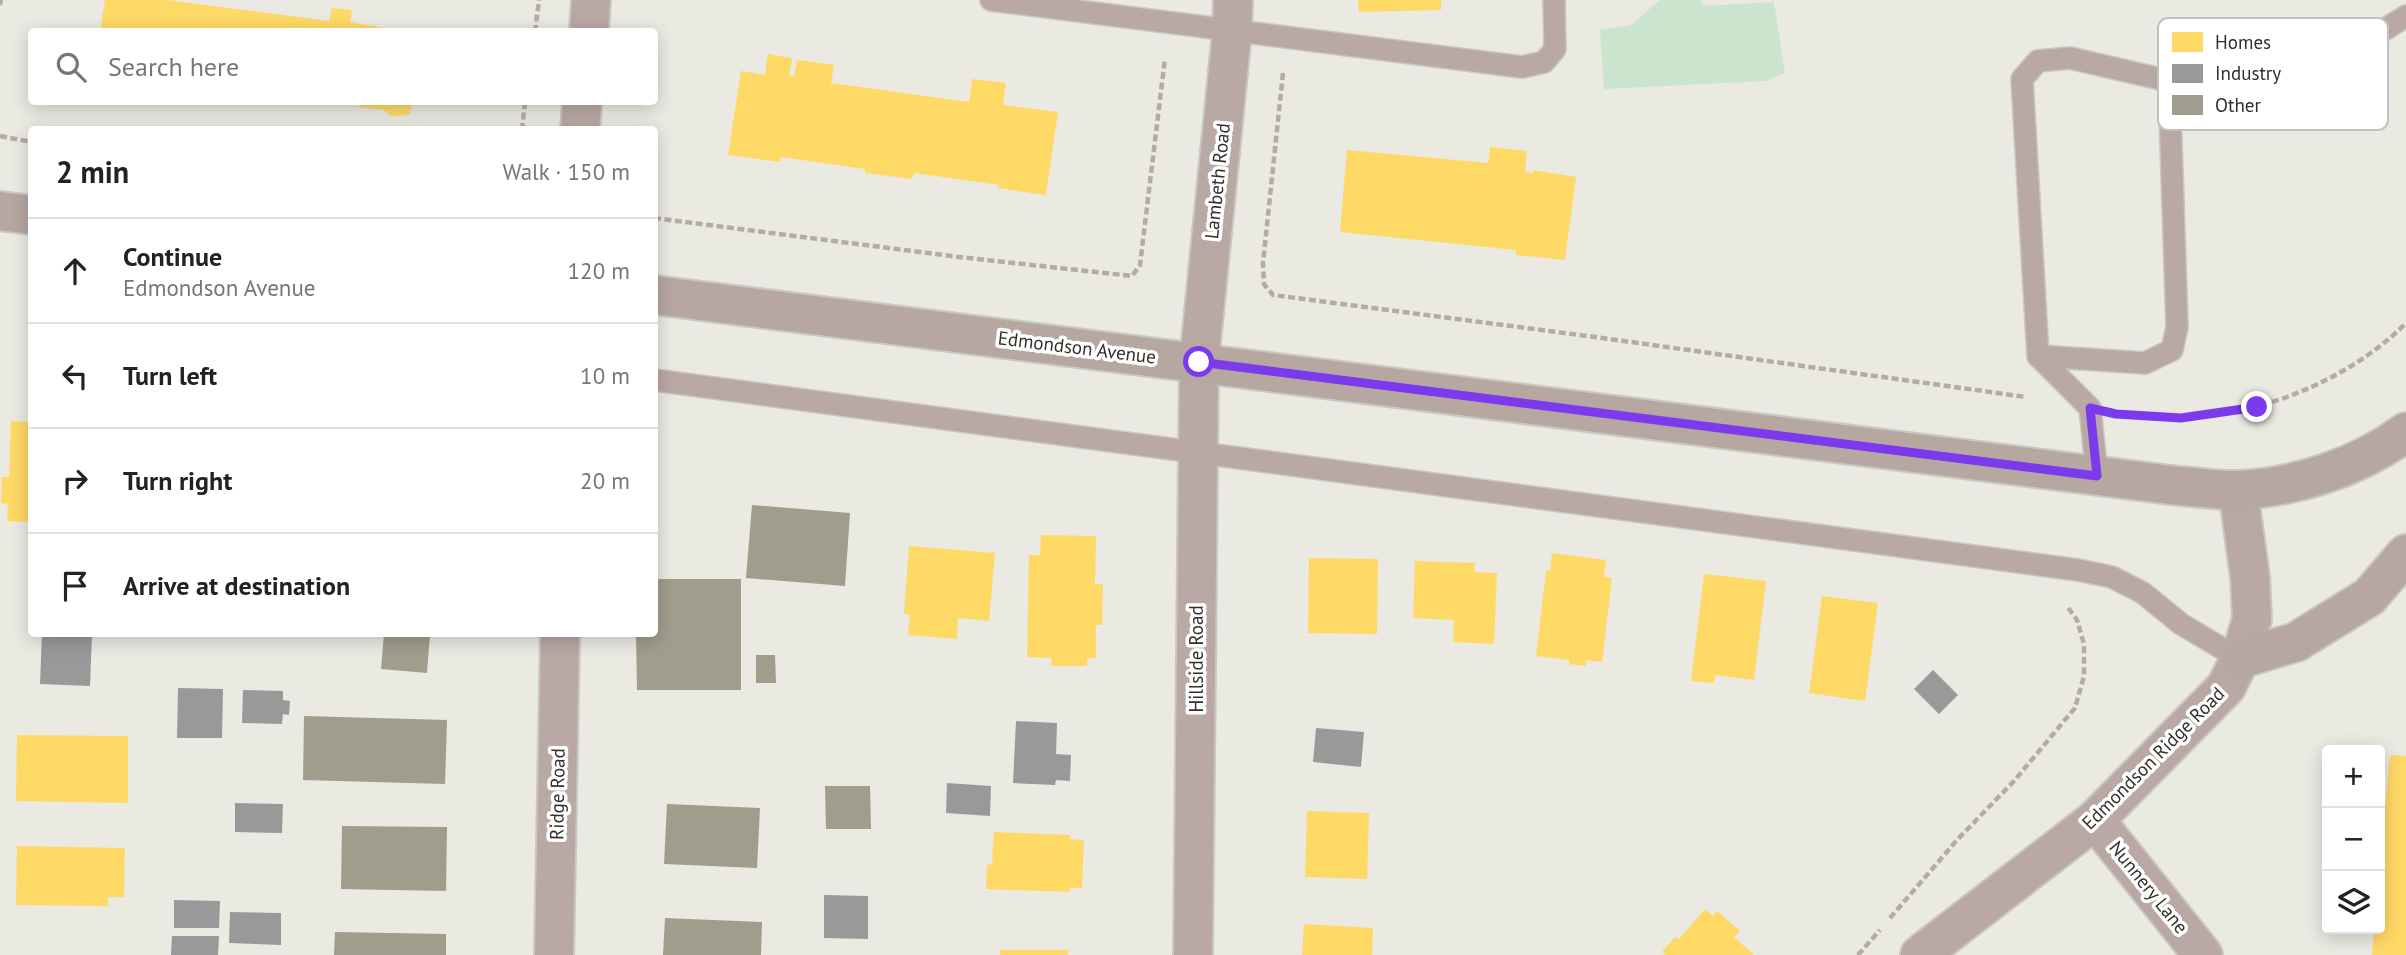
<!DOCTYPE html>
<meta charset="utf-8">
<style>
:root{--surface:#fff;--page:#f6f6f6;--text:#222;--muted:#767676;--line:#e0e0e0}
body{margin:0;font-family:"PT Sans",sans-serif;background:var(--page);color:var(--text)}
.controls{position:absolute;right:21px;bottom:21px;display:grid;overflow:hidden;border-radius:7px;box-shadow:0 4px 18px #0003}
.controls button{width:63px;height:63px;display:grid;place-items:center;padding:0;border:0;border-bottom:2px solid var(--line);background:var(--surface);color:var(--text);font:35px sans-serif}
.stop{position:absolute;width:21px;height:21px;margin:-16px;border:5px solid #7c3aed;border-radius:50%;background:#fff}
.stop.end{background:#7c3aed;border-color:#fff;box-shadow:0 2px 7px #0008}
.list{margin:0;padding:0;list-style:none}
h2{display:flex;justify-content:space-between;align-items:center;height:91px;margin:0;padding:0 28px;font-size:30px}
h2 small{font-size:23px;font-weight:400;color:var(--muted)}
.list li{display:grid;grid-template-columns:46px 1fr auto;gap:21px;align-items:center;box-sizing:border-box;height:105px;padding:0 28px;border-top:2px solid var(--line)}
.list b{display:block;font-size:26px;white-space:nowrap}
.list p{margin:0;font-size:23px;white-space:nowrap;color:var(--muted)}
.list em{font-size:23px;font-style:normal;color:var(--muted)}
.icon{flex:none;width:38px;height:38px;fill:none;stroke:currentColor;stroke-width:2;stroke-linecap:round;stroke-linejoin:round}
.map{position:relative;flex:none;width:2406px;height:955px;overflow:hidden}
.search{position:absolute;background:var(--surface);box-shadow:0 4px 18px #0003;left:28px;top:28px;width:630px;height:77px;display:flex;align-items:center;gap:18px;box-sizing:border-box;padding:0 24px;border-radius:7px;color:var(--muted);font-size:26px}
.panel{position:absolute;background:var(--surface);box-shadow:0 4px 18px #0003;left:28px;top:126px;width:630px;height:511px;border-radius:7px}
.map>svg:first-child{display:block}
</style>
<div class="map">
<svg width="2406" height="955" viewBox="0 0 2406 955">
<rect width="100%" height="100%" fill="#eae9e2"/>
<path fill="#cae4cd" d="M 1660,0 L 1700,0 L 1705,6 L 1774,2 L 1785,73 L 1766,81 L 1604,89 L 1600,30 L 1631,25 Z"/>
<g fill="#ffd966">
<path d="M 105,0 L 167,0 L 329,21 L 332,8 L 352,10 L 350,22 L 408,32 L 100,32 Z"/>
<path d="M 1358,0 L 1441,0 L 1441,10 L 1359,12 Z"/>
<path d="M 768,54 L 792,58 L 789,75 L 794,76 L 797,60 L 834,65 L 831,83 L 969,102 L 972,79 L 1006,83 L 1003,105 L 1058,112 L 1046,195 L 998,188 L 999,185 L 914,173 L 912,179 L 865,173 L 865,169 L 781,157 L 780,162 L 728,155 L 741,71 L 765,75 Z"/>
<path d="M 360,102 L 412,102 L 410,114 L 398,116 L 389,115 L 384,110 L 359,107 Z"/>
<path d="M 1490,147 L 1527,151 L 1525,172 L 1533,173 L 1533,170 L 1576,177 L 1565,260 L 1516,255 L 1516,250 L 1340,232 L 1347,150 L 1488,163 Z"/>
<path d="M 11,421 L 32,422 L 32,522 L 7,521 L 8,504 L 1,503 L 2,477 L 9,477 Z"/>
<path d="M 1041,535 L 1096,536 L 1095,584 L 1103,584 L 1102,625 L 1096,625 L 1096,658 L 1087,658 L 1087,666 L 1051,666 L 1052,658 L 1027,657 L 1029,555 L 1040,555 Z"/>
<path d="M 909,546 L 995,553 L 989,621 L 958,618 L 957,639 L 908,635 L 910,615 L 904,614 Z"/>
<path d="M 1552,553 L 1606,560 L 1604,577 L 1612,578 L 1602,662 L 1586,660 L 1586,666 L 1569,664 L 1569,660 L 1536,656 L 1546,571 L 1550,571 Z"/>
<path d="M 1309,558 L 1378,559 L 1377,634 L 1308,633 Z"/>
<path d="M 1415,561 L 1475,563 L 1474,572 L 1497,573 L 1494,644 L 1453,642 L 1454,620 L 1413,618 Z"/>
<path d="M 1704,574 L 1766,581 L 1754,680 L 1715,675 L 1714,683 L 1691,681 Z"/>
<path d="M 1822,596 L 1878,603 L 1865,701 L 1809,693 Z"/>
<path d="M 17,735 L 128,736 L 128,803 L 16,801 Z"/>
<path d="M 2390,755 L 2406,756 L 2406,955 L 2372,955 L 2374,929 L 2380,929 L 2380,865 Z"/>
<path d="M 1307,811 L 1369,813 L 1367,879 L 1305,877 Z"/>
<path d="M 994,832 L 1070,835 L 1070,839 L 1084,840 L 1082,888 L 1070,888 L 1070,892 L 986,889 L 987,864 L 992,865 Z"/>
<path d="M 17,846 L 125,848 L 124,897 L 108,897 L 108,906 L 16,905 Z"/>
<path d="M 1705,909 L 1713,916 L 1717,911 L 1740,931 L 1734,937 L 1754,955 L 1665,955 L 1662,952 L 1675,937 L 1679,939 Z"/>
<path d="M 1304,924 L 1373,928 L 1372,955 L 1302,955 Z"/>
<rect x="1000" y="950" width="68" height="5"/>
</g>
<g fill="#999">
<path d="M 42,634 L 92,634 L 90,686 L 40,684 Z"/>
<path d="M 1933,670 L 1958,695 L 1939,714 L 1914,689 Z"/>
<path d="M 178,688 L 223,689 L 222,738 L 177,738 Z"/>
<path d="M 243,690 L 283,691 L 283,700 L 290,701 L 289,715 L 283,714 L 282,724 L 242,723 Z"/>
<path d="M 1016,721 L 1057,723 L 1056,754 L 1071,755 L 1070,781 L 1056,780 L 1055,785 L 1013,783 Z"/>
<path d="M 1316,728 L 1364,732 L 1361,767 L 1313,762 Z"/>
<path d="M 947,783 L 991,786 L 990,816 L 946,813 Z"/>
<path d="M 235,803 L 283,804 L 282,833 L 235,832 Z"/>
<path d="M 824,895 L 868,896 L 868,939 L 824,938 Z"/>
<path d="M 174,900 L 220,901 L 219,928 L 174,928 Z"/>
<path d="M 230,912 L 281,913 L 281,945 L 229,943 Z"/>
<path d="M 172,936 L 219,936 L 218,955 L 171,955 Z"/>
</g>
<g fill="#a19d8c">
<path d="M 752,505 L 850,513 L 845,586 L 746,578 Z"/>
<path d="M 654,579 L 741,579 L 741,690 L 637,690 L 636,634 L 654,634 Z"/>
<path d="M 384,634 L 430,634 L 427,673 L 381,669 Z"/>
<path d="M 756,655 L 775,655 L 776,683 L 756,683 Z"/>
<path d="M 304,716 L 447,720 L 445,784 L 303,780 Z"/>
<path d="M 825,786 L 870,786 L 871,829 L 826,829 Z"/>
<path d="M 667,804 L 760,808 L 757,868 L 664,864 Z"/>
<path d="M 342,826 L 447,827 L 446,891 L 341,889 Z"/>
<path d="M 665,918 L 762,922 L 761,955 L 663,955 Z"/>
<path d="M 335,932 L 446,934 L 446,955 L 334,955 Z"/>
</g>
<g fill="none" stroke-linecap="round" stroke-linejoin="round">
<defs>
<g id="lane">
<path d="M 991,0 L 1522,67 L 1544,62 L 1555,49 L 1554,0"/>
<path d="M 2038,356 L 2145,363 L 2172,350 L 2177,327 L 2169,81"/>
<path d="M 654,380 L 2078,570 L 2112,577 L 2143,593 L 2181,624 L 2240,659"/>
<path d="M 2097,476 L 2090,408 L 2038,356 L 2022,79 L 2038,61 L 2070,58 L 2169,81 L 2271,78 L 2346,54 L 2406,16"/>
</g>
<g id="street">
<path d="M 589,32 L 591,0"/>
<path d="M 580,130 L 582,102"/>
<path d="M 2095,820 L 2203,955"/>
<path d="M 554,955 L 560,634"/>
<path d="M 1193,955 L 1199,362 L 1232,32 L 1233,0"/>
<path d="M 1920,955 L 2095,820 L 2226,687 L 2240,659 L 2252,619 L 2250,577 L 2238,490"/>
</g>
<g id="secondary">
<path d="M 0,211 L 32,215"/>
<path d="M 654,295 L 2179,486 C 2199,487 2219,491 2239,490 C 2297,487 2359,467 2406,432"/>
<path d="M 2240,659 L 2296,642 L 2369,597 L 2406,554"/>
</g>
</defs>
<use href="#lane" stroke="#c8c7c2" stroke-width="24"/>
<use href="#street" stroke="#c8c7c2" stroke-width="42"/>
<use href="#secondary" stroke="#c8c7c2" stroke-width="42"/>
<g stroke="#b4aaa6" stroke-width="4.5" stroke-dasharray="7 3.5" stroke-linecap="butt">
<path d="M 0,5 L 1,0"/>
<path d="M 535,32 L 539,0"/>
<path d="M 1283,73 L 1263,263 L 1264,284 L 1273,295 L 1595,337 L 2026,397"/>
<path d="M 522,130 L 525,102"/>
<path d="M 0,136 L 32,142"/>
<path d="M 654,218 L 959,257 L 1132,276 L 1140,265 L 1165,58"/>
<path d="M 2127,415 C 2145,416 2164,419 2182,418 C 2260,416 2351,379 2406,323"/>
<path d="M 1890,918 L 1958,839 L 2014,781 L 2075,708 L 2084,676 L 2084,644 L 2077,620 L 2067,606"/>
<path d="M 1858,955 L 1880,930"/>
</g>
<use href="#lane" stroke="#baa8a4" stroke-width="21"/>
<use href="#street" stroke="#baa8a4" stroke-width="38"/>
<use href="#secondary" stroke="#b7a7a1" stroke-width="38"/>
</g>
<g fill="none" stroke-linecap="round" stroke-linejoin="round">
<path stroke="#7c3aed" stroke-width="9" d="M 1199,362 L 2097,476 L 2090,408 L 2116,414 L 2181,418 L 2257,407"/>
</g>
<g text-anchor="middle" stroke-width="7" stroke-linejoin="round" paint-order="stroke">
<g font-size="19" fill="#302f2a" stroke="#fff">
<text transform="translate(1217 181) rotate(-84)" y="7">Lambeth Road</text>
<text transform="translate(1077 347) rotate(7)" y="7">Edmondson Avenue</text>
<text transform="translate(1196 659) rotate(-90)" y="7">Hillside Road</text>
<text transform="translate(2153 758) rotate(-45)" y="7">Edmondson Ridge Road</text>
<text transform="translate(557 794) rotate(-89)" y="7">Ridge Road</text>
<text transform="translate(2149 887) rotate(51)" y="7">Nunnery Lane</text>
</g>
</g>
<rect x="2158" y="18" width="230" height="112" rx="10" fill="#fff" stroke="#c1c1bf" stroke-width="2"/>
<rect x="2172" y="32" width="31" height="20" fill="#ffd966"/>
<rect x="2172" y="64" width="31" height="19" fill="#999"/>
<rect x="2172" y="95" width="31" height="20" fill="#a19d8c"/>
<g font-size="19" fill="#302f2a">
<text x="2215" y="49">Homes</text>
<text x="2215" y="80">Industry</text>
<text x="2215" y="112">Other</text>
</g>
</svg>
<div class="controls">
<button>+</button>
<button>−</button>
<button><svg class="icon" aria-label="layers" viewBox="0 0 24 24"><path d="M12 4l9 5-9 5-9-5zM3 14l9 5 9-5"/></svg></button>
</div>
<div class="stop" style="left:1199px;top:362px"></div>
<div class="stop end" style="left:2257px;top:407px"></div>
<div class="search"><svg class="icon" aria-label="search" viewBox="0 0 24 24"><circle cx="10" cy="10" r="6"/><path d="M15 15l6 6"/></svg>Search here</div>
<section class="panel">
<h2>2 min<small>Walk · 150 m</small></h2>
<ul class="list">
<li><svg class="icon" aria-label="ahead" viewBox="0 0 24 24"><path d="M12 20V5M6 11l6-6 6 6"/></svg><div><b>Continue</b><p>Edmondson Avenue</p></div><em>120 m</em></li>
<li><svg class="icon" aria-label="left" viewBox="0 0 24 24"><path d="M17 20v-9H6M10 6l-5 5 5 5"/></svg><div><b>Turn left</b></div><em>10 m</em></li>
<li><svg class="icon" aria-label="right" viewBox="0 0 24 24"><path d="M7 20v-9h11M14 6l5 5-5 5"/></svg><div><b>Turn right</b></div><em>20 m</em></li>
<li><svg class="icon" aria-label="arrive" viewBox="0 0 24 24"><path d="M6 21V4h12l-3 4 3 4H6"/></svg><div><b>Arrive at destination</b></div></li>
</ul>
</section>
</div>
